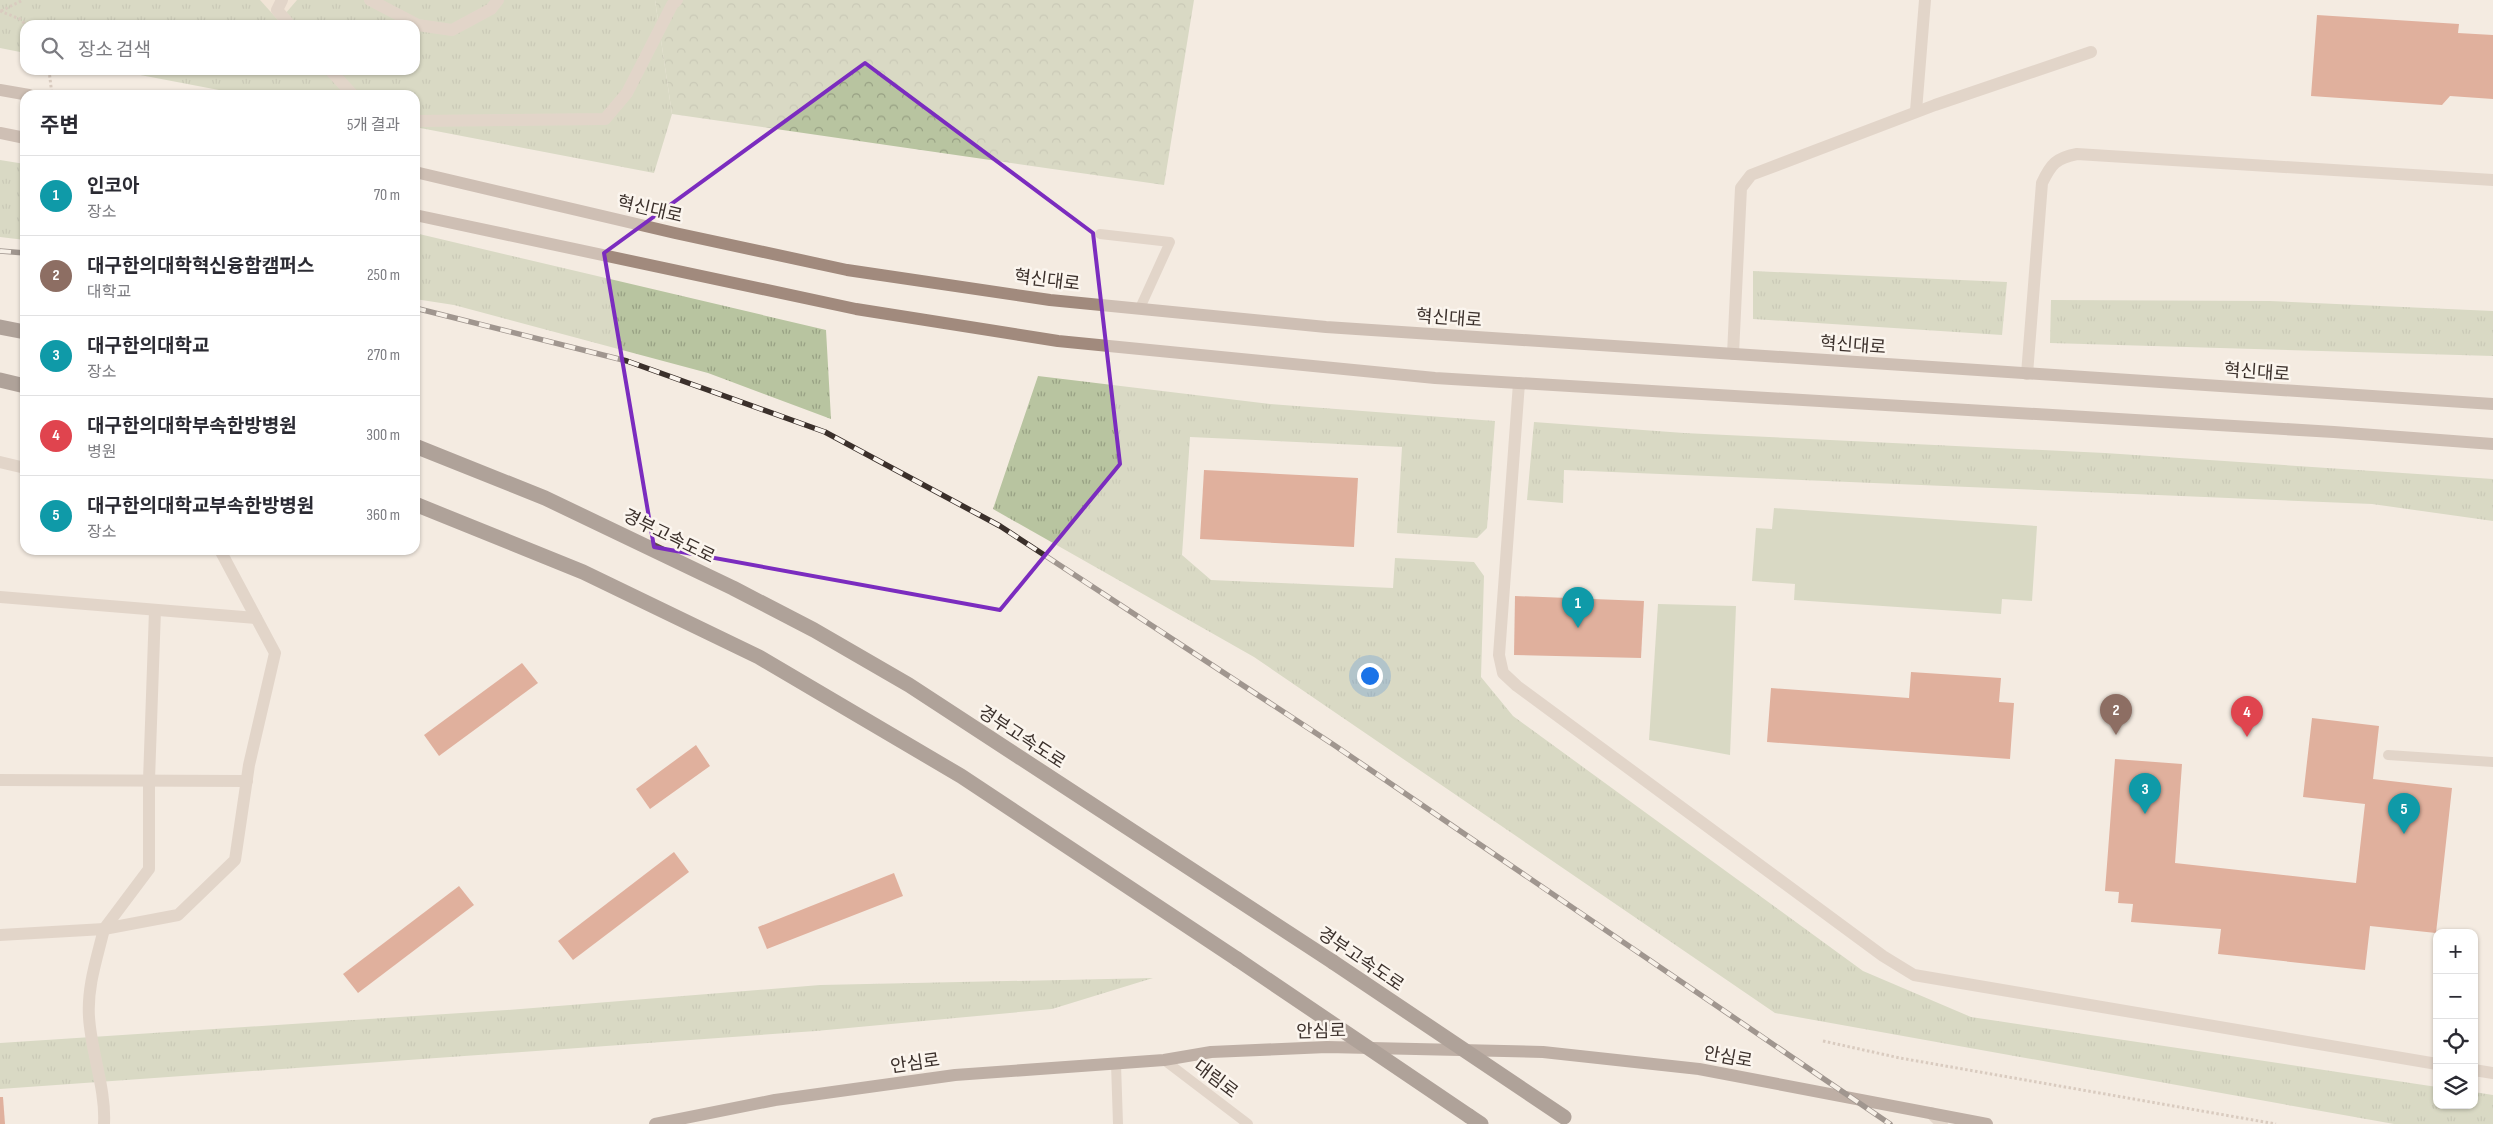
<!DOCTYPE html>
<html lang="ko">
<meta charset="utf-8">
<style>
:root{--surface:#fff;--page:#f2f2f3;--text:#2b2b33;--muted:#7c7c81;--line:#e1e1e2;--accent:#db2777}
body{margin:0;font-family:"Sofia Sans Condensed","Noto Sans KR",sans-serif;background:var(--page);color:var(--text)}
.controls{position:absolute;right:15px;bottom:15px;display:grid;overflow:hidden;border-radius:10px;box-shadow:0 1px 4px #0004}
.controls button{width:45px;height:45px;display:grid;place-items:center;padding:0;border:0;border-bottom:1px solid var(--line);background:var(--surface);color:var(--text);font:25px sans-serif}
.you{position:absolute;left:1369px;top:675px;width:18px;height:18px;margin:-12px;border:4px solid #fff;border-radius:50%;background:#1a73e8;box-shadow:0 0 0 8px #1a73e833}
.badge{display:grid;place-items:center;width:32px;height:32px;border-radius:50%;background:var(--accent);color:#fff;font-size:16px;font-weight:700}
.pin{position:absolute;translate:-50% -41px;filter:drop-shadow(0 1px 2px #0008)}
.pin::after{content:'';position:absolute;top:26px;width:18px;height:15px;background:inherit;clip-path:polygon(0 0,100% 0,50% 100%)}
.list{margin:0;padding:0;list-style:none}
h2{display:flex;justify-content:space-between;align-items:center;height:65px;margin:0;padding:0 20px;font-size:21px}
h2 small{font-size:16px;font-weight:400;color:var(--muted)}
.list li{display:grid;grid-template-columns:32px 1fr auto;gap:15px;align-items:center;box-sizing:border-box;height:80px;padding:0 20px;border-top:1px solid var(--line)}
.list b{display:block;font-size:19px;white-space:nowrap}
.list p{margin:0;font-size:16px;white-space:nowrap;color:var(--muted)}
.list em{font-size:16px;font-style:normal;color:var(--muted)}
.icon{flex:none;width:28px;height:28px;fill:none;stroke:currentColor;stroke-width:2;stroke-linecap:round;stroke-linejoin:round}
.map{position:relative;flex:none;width:2493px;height:1124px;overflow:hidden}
.search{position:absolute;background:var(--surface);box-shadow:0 1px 4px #0004;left:20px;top:20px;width:400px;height:55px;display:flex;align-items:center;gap:12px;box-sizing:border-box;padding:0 18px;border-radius:15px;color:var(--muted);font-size:19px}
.panel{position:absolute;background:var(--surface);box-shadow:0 1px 4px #0004;left:20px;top:90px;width:400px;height:465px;border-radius:15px}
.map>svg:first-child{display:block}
</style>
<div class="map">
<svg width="2493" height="1124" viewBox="0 0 2493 1124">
<defs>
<pattern id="forest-crowns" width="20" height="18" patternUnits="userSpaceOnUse" patternTransform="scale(1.25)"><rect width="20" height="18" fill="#b8c4a0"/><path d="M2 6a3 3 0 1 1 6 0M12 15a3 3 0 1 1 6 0" fill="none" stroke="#97a083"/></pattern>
<pattern id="park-tufts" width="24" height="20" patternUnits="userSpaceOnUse" patternTransform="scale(1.25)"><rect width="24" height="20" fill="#b8c4a0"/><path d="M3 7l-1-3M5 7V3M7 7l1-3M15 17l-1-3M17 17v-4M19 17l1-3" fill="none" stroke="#97a083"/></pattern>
</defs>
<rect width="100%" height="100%" fill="#f4ebe1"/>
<path fill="url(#forest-crowns)" d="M 655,0 L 1194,0 L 1164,185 L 672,114 Z"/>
<g fill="url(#park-tufts)">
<path d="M 0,0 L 655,0 L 672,114 L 654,173 L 415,127 L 415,95 L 245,95 L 114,70 L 415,70 L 415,25 L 25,25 L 25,53 L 0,48 Z"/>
<path d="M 0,160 L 25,164 L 25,240 L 0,237 Z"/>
<path d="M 415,233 L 826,330 L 831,419 L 708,373 L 454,305 L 415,299 Z"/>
<path d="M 1753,271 L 2007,282 L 2002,335 L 1753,319 Z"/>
<path d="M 2051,300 L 2270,301 L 2493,311 L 2493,356 L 2050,343 Z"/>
<path d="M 1038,376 L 1270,404 L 1495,421 L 1487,528 L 1477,538 L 1397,533 L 1402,447 L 1190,437 L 1182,555 L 1211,580 L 1393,588 L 1395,558 L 1474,562 L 1484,576 L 1481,677 L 1513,716 L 1863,971 L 1971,1017 L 2437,1087 L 2437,1105 L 2474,1105 L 2474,1092 L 2493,1095 L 2493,1124 L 2394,1124 L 1775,1013 L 1254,657 L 993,509 Z"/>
<path d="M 1534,422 L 1684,433 L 2105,453 L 2493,479 L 2493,521 L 2372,504 L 1564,470 L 1563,503 L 1527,500 Z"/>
<path d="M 1153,978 L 1052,1009 L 816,1031 L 0,1089 L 0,1043 L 507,1010 L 820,985 Z"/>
</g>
<g fill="#b8c4a0">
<path d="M 1774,508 L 2037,526 L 2032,601 L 2002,599 L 2001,614 L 1794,600 L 1795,584 L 1752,581 L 1756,528 L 1772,529 Z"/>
<path d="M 1658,604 L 1736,606 L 1730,755 L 1649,740 Z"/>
</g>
<path fill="#ecdcc8" d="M 260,0 L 297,0 L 279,21 Z"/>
<g fill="#c8694b">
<path d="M 2317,15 L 2459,24 L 2458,33 L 2493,35 L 2493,99 L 2450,96 L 2442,105 L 2311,96 Z"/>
<path d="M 1204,470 L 1358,478 L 1354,547 L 1200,539 Z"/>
<path d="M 1515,596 L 1644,601 L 1641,658 L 1514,655 Z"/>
<path d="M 522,663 L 538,683 L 439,756 L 424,735 Z"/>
<path d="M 1911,672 L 2001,678 L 1999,702 L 2014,703 L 2010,759 L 1767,742 L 1771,688 L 1909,698 Z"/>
<path d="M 2312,718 L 2379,726 L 2373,779 L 2452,788 L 2436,933 L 2370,926 L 2365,970 L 2218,954 L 2221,929 L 2131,922 L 2133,904 L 2118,903 L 2119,892 L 2105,891 L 2115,759 L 2182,764 L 2175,863 L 2356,883 L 2365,804 L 2303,797 Z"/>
<path d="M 696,745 L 710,766 L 650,809 L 636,789 Z"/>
<path d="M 674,852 L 689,872 L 573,960 L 558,941 Z"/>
<path d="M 894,873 L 903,896 L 767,949 L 758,927 Z"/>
<path d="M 459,886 L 474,905 L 358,993 L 343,974 Z"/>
<path d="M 0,1097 L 3,1097 L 5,1124 L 0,1124 Z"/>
</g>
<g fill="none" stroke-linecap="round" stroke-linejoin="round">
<g stroke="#b9a596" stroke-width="3" stroke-dasharray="2.5 2.5" stroke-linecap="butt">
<path d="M 0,11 L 20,19 L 26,25"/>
<path d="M 1,11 L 23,0"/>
<path d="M 49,70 L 52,95"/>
<path d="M 1823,1041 L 1900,1058 L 2276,1124"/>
</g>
<g stroke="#cdbbac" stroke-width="10">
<path d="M 1100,234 L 1170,242 L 1140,308"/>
<path d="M 2388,755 L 2493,762"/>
<path d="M 1164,1060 L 1248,1124"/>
<path d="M 1116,1064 L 1118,1124"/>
</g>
<g stroke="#cdbbac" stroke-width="12">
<path d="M 282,0 L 277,10 L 290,25"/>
<path d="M 370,0 L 418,25 L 452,30 L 491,9 L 498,0"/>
<path d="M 330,70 L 353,95"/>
<path d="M 1916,111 L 1925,0"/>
<path d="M 415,121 L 605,119 L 627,93 L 672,5 L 677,0"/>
<path d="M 1733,354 L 1741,188 L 1751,175 L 1935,105 L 2091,52"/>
<path d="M 2027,374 L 2042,183 C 2051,164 2056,158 2077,154 L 2493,180"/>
<path d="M 1519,383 L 1499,655 L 1503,673 L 1517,686 L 1883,956 L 1914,975 L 2437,1064"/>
<path d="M 0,462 L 25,468"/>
<path d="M 0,597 L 256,618"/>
<path d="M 0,780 L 247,781"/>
<path d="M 104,929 L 178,915 L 235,860 L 249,765 L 275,653 L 220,550"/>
<path d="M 104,929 L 149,869 L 149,780 L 155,610"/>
<path d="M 0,935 L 104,929 C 97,958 87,987 89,1017 C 91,1052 106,1089 104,1124"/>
<path d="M 2474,1070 L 2493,1073"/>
<path d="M 1931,1113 L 1942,1124"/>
</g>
<g stroke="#a18a7d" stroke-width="12">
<path d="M 0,90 L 29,95"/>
<path d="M 0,133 L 25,138"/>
<path d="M 415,172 L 675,233 L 847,270 L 1050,300 L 1326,327 L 2493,404"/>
<path d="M 415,215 L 856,309 L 1058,341 L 1435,378 L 2334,432 L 2493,444"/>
</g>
<path stroke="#7d675c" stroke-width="12" d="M 655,1124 L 775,1100 L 955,1075 L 1164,1060 L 1211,1052 L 1327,1047 L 1543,1052 L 1699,1069 L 1987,1124"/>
<g stroke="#5c4a42" stroke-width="15">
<path d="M 0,327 L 25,332"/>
<path d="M 0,380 L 25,386"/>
<path d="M 415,446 L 545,498 L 733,588 L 814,630 L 909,685 L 1333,962"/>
<path d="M 415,504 L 583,572 L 759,657 L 961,776 L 1237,959"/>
<path d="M 1469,1116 L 1481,1124"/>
</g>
<defs>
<g id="rail">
<path d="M 0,251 L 25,253"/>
<path d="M 415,308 L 627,361 L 825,432 L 1000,526 L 1334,745 L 1890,1124"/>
</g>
</defs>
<use href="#rail" stroke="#3b302b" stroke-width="5.5"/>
<use href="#rail" stroke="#fbf5ee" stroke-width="4" stroke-dasharray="11" stroke-linecap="butt"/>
<g stroke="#5c4a42" stroke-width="15">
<path d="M 1237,959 L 1469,1116"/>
<path d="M 1333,962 L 1564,1117"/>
</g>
</g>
<path d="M0 0H2493V1124H0ZM 865,63 L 1093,233 L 1120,464 L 1000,610 L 654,547 L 604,253 Z" fill="#f4ebe1" fill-opacity=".55" fill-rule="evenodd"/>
<path fill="none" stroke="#7b2cbf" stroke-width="4" stroke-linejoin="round" d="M 865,63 L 1093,233 L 1120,464 L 1000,610 L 654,547 L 604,253 Z"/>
<g text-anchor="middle" stroke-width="5" stroke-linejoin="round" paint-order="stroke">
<g font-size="18" fill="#3b302b" stroke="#fbf5ee">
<text transform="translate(650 209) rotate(13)" y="6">혁신대로</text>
<text transform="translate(1047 280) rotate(7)" y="6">혁신대로</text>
<text transform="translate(1449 318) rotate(4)" y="6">혁신대로</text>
<text transform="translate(1853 345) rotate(4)" y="6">혁신대로</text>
<text transform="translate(2257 372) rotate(4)" y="6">혁신대로</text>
<text transform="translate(669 536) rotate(26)" y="6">경부고속도로</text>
<text transform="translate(1022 737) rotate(33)" y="6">경부고속도로</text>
<text transform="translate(1361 959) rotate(34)" y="6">경부고속도로</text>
<text transform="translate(1321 1031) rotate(-1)" y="6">안심로</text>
<text transform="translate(1728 1057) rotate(10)" y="6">안심로</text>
<text transform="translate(915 1063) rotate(-8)" y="6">안심로</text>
<text transform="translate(1216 1079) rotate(37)" y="6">대림로</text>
</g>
</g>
</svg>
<div class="controls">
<button>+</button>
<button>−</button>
<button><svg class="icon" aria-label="locate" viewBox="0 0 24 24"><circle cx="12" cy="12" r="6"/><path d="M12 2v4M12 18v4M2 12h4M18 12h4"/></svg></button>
<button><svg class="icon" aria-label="layers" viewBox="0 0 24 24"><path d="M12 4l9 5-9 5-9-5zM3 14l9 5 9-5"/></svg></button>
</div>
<div class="you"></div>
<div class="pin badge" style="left:1578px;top:628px;background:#0f9aa8">1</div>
<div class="pin badge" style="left:2116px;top:735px;background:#8d6e63">2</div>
<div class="pin badge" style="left:2145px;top:814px;background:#0f9aa8">3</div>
<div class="pin badge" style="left:2247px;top:737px;background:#e0444e">4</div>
<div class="pin badge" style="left:2404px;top:834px;background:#0f9aa8">5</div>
<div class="search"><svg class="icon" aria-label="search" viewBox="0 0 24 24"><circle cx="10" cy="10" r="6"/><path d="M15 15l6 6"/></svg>장소 검색</div>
<section class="panel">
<h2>주변<small>5개 결과</small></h2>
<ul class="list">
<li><span class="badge" style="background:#0f9aa8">1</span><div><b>인코아</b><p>장소</p></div><em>70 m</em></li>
<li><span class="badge" style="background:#8d6e63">2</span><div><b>대구한의대학혁신융합캠퍼스</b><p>대학교</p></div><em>250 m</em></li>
<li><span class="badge" style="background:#0f9aa8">3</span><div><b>대구한의대학교</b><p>장소</p></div><em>270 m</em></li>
<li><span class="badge" style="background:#e0444e">4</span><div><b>대구한의대학부속한방병원</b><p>병원</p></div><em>300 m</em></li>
<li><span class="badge" style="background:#0f9aa8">5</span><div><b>대구한의대학교부속한방병원</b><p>장소</p></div><em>360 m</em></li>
</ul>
</section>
</div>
